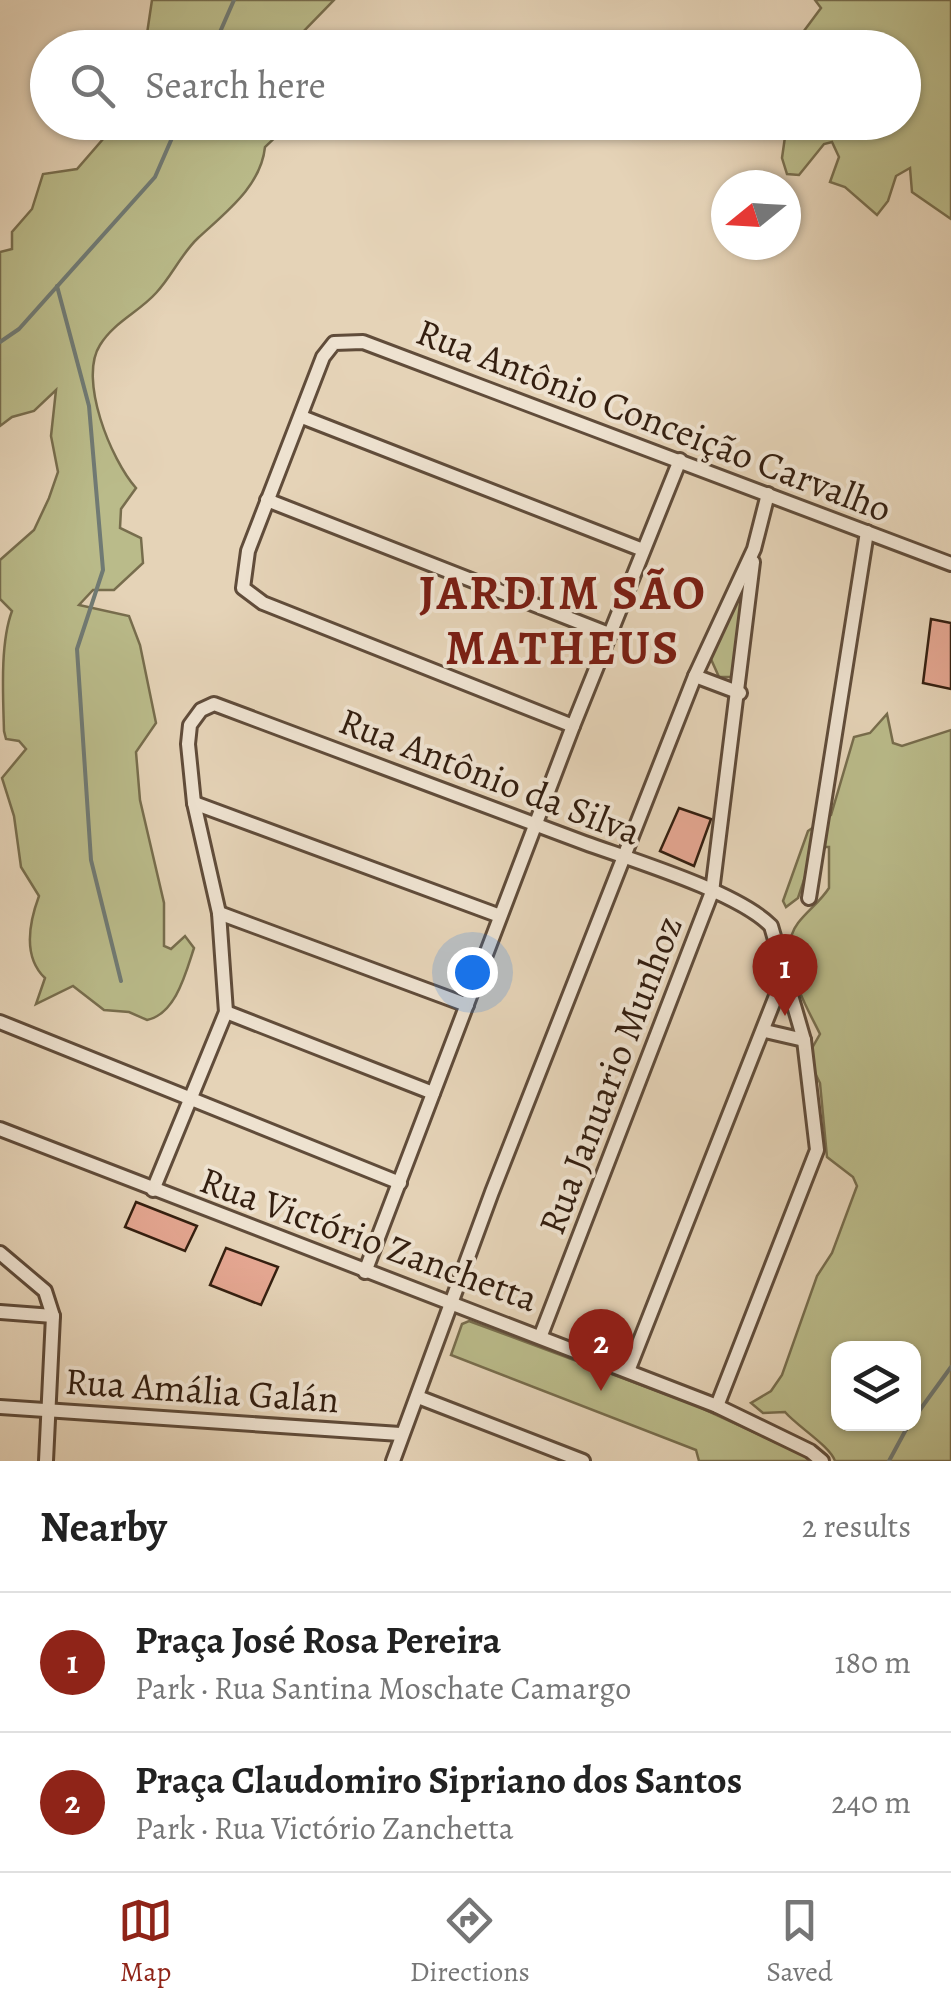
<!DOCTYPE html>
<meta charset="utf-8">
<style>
:root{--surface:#fff;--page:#f2f2f2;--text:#222;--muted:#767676;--line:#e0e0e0;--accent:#8f2418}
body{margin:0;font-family:Alegreya,serif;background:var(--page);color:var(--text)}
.controls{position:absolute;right:30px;bottom:30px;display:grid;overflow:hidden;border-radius:20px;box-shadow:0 2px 8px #0004}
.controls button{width:90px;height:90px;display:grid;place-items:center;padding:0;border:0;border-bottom:2px solid var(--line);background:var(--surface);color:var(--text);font:50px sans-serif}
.compass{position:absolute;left:711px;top:170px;width:90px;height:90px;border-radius:50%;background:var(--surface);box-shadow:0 2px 8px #0004;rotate:252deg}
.you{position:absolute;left:472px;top:972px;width:35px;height:35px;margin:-25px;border:8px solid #fff;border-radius:50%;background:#1a73e8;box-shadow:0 0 0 15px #1a73e833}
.badge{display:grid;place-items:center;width:65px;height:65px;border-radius:50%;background:var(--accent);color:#fff;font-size:32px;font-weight:700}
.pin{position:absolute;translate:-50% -82px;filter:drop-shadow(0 2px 5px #0008)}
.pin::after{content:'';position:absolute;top:52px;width:35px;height:30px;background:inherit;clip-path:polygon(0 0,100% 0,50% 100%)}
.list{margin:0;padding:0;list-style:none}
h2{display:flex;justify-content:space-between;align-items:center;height:130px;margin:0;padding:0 40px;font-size:42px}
h2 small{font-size:32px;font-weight:400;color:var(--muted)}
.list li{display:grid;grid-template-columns:65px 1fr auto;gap:30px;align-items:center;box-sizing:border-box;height:140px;padding:0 40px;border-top:2px solid var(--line)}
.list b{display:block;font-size:38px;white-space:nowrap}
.list p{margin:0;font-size:32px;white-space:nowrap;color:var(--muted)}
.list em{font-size:32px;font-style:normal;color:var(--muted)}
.icon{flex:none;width:55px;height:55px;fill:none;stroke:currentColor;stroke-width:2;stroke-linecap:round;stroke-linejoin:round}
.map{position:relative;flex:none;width:951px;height:1461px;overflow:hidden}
.search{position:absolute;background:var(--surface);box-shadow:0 2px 8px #0004;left:30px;right:30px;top:30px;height:110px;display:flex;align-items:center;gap:25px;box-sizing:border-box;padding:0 35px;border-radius:55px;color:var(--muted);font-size:38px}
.sheet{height:410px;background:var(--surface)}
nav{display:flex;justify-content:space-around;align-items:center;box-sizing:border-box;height:140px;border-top:2px solid var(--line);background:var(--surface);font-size:28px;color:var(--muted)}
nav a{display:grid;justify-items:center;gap:5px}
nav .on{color:var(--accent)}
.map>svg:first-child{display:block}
</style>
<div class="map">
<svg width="951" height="1461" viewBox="0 0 951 1461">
<rect width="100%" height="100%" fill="#e5d3b7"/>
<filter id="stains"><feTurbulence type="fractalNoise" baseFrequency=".002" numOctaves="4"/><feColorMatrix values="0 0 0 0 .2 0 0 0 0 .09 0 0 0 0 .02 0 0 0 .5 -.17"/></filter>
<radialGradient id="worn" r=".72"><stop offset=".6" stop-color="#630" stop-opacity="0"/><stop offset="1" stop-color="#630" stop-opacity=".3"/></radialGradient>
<g fill="#babb8a" stroke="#776d4d" stroke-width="2.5" fill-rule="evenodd">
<path d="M 152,0 L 334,0 L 304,31 L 300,47 L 145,47 Z"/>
<path d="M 815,0 L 951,0 L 951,219 L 912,192 L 910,168 L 896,176 L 888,201 L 877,215 L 845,187 L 830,182 L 839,157 L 832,142 L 824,144 L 799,175 L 787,174 L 782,158 L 787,123 L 904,122 L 904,48 L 792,47 L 821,8 Z"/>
<path d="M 117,123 L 284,123 L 283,130 L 265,147 C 261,186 226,212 198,238 C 181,254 172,276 156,293 C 139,312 114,322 100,345 C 78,379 111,460 136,488 L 121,509 L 120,528 L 141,538 L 143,563 L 114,590 L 93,590 L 79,605 L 129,616 L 140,645 L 156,723 L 136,752 L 140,800 L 164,903 L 164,946 L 171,949 L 185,936 L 194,948 C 186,972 176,1014 147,1020 L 129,1012 L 104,1010 L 73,986 L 36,1004 L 45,978 C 23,957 29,923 39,896 L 21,867 L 14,816 L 2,778 L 26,749 L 19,741 L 6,739 L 4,731 C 3,694 0,643 12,611 L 0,599 L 0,560 L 34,530 L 49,498 L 58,472 L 51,436 L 56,390 L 34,411 L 12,417 L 0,426 L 0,252 L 12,249 L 12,232 L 32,209 L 43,174 L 77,169 Z"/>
<path d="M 749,577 L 733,677 L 719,677 L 710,657 L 740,582 Z"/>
<path d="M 887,714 L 893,743 L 902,746 L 951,730 L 951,1461 L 835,1461 C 830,1446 798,1427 785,1412 L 763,1413 L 751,1403 L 771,1391 L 782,1375 L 817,1276 L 832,1253 L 857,1186 L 853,1177 L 827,1157 L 820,1083 L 807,1057 L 820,1034 C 806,1005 774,954 798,923 C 808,910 820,902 829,888 L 829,847 L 815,847 L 798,898 L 786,907 L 783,901 L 808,831 L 831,815 L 854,737 L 870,733 ZM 838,1348 L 914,1348 L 914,1424 L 838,1424 Z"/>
<path d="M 469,1321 L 695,1405 L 816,1461 L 699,1461 L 696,1450 L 451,1355 L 462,1324 Z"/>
</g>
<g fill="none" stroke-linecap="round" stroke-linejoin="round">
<g stroke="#707a74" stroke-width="4">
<path d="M 213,48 L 234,0"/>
<path d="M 57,286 L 89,406 L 103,570 L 77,649 L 91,860 L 121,981"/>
<path d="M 0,342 L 19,329 L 155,177 L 179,122"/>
<path d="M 914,1418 L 951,1367"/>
<path d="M 889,1461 L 909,1424"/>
</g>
</g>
<g fill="#e5a792" stroke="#341f10" stroke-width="2.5">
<path d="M 931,619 L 951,623 L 951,689 L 923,683 Z"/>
<path d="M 679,808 L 711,819 L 694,866 L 660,851 Z"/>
<path d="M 136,1202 L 197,1226 L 185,1251 L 125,1227 Z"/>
<path d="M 226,1248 L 278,1267 L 261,1305 L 210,1285 Z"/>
</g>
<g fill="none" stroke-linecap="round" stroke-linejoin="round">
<defs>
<g id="minor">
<path d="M 302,417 L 643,550"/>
<path d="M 267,500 L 609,634"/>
<path d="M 695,676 L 740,693"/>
<path d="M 573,726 L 263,603 L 243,588 L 248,551 L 323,357 L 334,343 L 363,342 L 951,564"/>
<path d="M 194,803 L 500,916"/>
<path d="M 809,898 L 867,532"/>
<path d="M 219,913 L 467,1005"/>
<path d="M 226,1012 L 433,1093"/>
<path d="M 0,1022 L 400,1183"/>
<path d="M 765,1031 L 804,1040"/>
<path d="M 0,1129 L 717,1406 L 810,1451 L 822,1461"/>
<path d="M 153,1190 L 226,1012 L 219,913 L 194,803 L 188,744 L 190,725 L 201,710 L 214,704 C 338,750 461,797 585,843 C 632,860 738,892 771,926 L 804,1040 L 817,1150 L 717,1406"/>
<path d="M 0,1253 L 45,1291 L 53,1316 L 46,1461"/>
<path d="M 365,1272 L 573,726 L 680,460"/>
<path d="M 0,1312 L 53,1316"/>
<path d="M 541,1335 L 712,892 L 753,562"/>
<path d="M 628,1371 L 785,973"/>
<path d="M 418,1397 L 583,1461"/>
<path d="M 0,1407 L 400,1434"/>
<path d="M 393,1461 L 492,1192 L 695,676 L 754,549 L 768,494"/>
</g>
</defs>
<use href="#minor" stroke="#604c3a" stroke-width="18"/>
<use href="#minor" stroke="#eee2d0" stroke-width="12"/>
</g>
<g text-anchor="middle" stroke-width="8" stroke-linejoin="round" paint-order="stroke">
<g font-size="38" fill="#341f10" stroke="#eee2d0">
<text transform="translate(654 420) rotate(21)" y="13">Rua Antônio Conceição Carvalho</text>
<text transform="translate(490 776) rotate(21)" y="13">Rua Antônio da Silva</text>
<text transform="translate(610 1075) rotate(-69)" y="13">Rua Januario Munhoz</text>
<text transform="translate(369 1239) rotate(20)" y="13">Rua Victório Zanchetta</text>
<text transform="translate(202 1390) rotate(4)" y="13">Rua Amália Galán</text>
</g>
<g font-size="48" font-weight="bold" letter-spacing="2.5" fill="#7a1f14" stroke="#eee2d0">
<text x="563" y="609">JARDIM SÃO<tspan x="563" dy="55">MATHEUS</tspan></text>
</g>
</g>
<rect width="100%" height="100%" filter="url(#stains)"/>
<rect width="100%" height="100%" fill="url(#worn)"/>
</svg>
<div class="controls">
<button><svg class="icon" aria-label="layers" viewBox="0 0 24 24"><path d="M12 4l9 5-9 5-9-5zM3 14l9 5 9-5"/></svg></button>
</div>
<svg class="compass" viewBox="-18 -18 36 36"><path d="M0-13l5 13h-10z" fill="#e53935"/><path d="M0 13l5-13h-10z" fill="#767676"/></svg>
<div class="you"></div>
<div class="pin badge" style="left:785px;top:1016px">1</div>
<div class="pin badge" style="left:601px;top:1391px">2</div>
<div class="search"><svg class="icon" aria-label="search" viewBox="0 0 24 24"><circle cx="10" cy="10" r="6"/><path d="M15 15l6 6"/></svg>Search here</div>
</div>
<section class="sheet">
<h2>Nearby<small>2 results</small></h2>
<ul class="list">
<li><span class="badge">1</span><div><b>Praça José Rosa Pereira</b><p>Park · Rua Santina Moschate Camargo</p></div><em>180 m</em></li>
<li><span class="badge">2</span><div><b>Praça Claudomiro Sipriano dos Santos</b><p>Park · Rua Victório Zanchetta</p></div><em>240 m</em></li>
</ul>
</section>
<nav>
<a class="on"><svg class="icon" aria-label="map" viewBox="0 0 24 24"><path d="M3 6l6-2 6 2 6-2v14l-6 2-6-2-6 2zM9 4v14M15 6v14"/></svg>Map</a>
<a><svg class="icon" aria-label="directions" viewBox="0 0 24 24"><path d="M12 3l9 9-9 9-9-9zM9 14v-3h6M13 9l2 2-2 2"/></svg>Directions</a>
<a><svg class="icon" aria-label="saved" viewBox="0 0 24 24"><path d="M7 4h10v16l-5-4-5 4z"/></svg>Saved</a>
</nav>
